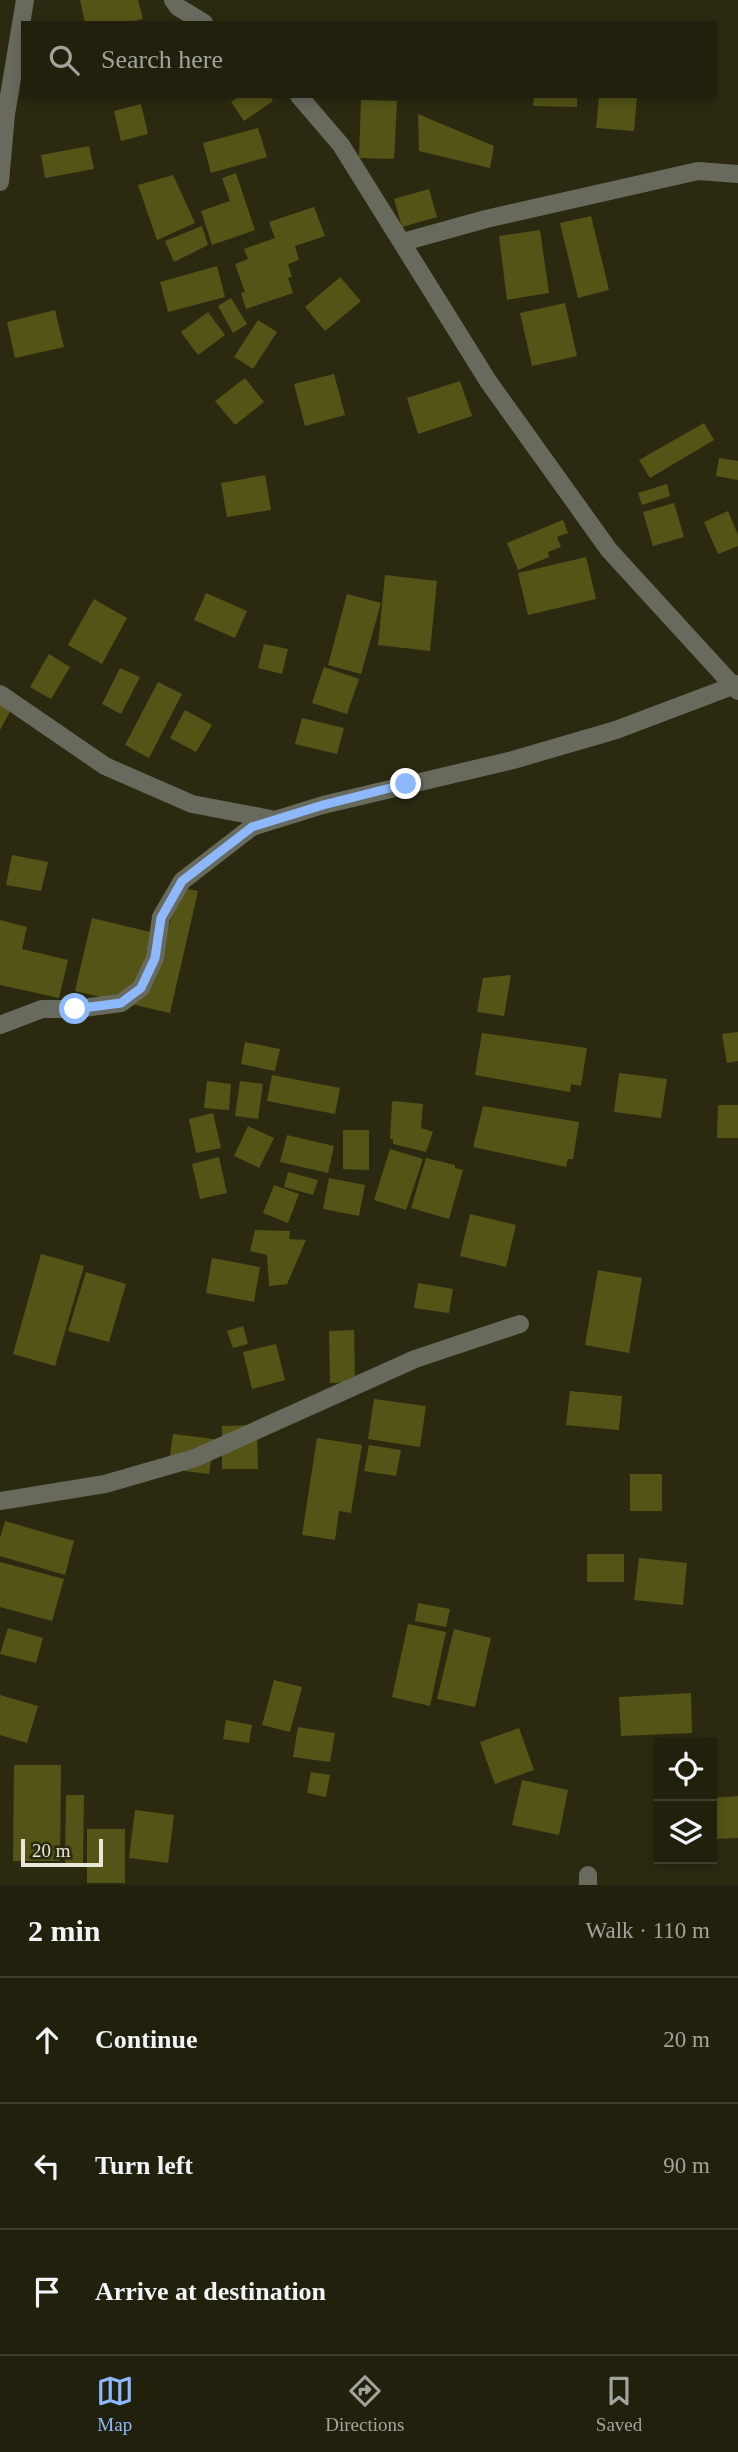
<!DOCTYPE html>
<meta charset="utf-8">
<style>
:root{--surface:#20200c;--page:#282815;--text:#f1f3f6;--muted:#a2a39d;--line:#3d3e2d;--accent:#8db9fc}
body{margin:0;font-family:"Times New Roman",serif;background:var(--page);color:var(--text)}
.controls{position:absolute;right:21px;bottom:21px;display:grid;overflow:hidden;border-radius:0px;box-shadow:0 4px 10px #0003}
.controls button{width:63px;height:63px;display:grid;place-items:center;padding:0;border:0;border-bottom:2px solid var(--line);background:var(--surface);color:var(--text);font:35px sans-serif}
.scale{position:absolute;left:21px;bottom:18px;width:82px;box-sizing:border-box;padding-left:7px;border:4px solid #e6e7d7;border-top:0;font-size:19px;line-height:24px;white-space:nowrap;color:#e6e7d7;-webkit-text-stroke:5px #2b2a10;paint-order:stroke}
.stop{position:absolute;width:21px;height:21px;margin:-16px;border:5px solid #8db9fc;border-radius:50%;background:#fff}
.stop.end{background:#8db9fc;border-color:#fff;box-shadow:0 2px 7px #0008}
.list{margin:0;padding:0;list-style:none}
h2{display:flex;justify-content:space-between;align-items:center;height:91px;margin:0;padding:0 28px;font-size:30px}
h2 small{font-size:23px;font-weight:400;color:var(--muted)}
.list li{display:grid;grid-template-columns:46px 1fr auto;gap:21px;align-items:center;box-sizing:border-box;height:126px;padding:0 28px;border-top:2px solid var(--line)}
.list b{display:block;font-size:26px;white-space:nowrap}
.list em{font-size:23px;font-style:normal;color:var(--muted)}
.icon{flex:none;width:38px;height:38px;fill:none;stroke:currentColor;stroke-width:2;stroke-linecap:round;stroke-linejoin:round}
.map{position:relative;flex:none;width:738px;height:1885px;overflow:hidden}
.search{position:absolute;background:var(--surface);box-shadow:0 4px 10px #0003;left:21px;right:21px;top:21px;height:77px;display:flex;align-items:center;gap:18px;box-sizing:border-box;padding:0 24px;border-radius:0px;color:var(--muted);font-size:26px}
.sheet{height:469px;background:var(--surface)}
nav{display:flex;justify-content:space-around;align-items:center;box-sizing:border-box;height:98px;border-top:2px solid var(--line);background:var(--surface);font-size:19px;color:var(--muted)}
nav a{display:grid;justify-items:center;gap:4px}
nav .on{color:var(--accent)}
.map>svg:first-child{display:block}
</style>
<div class="map">
<svg width="738" height="1885" viewBox="0 0 738 1885">
<rect width="100%" height="100%" fill="#2b2a10"/>
<g fill="#545417">
<path d="M 80,0 L 138,0 L 143,19 L 125,23 L 85,23 Z"/>
<path d="M 239,96 L 270,96 L 273,101 L 244,121 L 231,102 Z"/>
<path d="M 534,96 L 577,96 L 577,107 L 533,106 Z"/>
<path d="M 599,96 L 637,96 L 634,131 L 596,128 Z"/>
<path d="M 361,100 L 397,101 L 394,159 L 359,158 Z"/>
<path d="M 141,104 L 148,134 L 121,141 L 114,111 Z"/>
<path d="M 418,114 L 494,146 L 490,168 L 419,151 Z"/>
<path d="M 258,128 L 267,157 L 211,173 L 203,143 Z"/>
<path d="M 89,146 L 94,169 L 45,178 L 41,155 Z"/>
<path d="M 236,173 L 255,230 L 212,245 L 201,211 L 230,201 L 222,178 Z"/>
<path d="M 173,175 L 195,223 L 157,240 L 138,185 Z"/>
<path d="M 429,189 L 437,217 L 402,227 L 394,199 Z"/>
<path d="M 314,207 L 325,236 L 295,246 L 299,260 L 288,264 L 292,277 L 288,278 L 293,293 L 246,309 L 241,293 L 245,292 L 235,264 L 248,259 L 244,249 L 275,238 L 269,222 Z"/>
<path d="M 591,216 L 609,290 L 578,298 L 560,223 Z"/>
<path d="M 202,226 L 208,245 L 174,262 L 165,241 Z"/>
<path d="M 540,230 L 549,293 L 507,300 L 499,236 Z"/>
<path d="M 217,266 L 225,297 L 168,312 L 160,282 Z"/>
<path d="M 340,277 L 361,301 L 325,331 L 305,307 Z"/>
<path d="M 231,298 L 247,324 L 233,333 L 218,306 Z"/>
<path d="M 565,303 L 577,356 L 532,366 L 520,313 Z"/>
<path d="M 55,310 L 64,347 L 15,358 L 7,322 Z"/>
<path d="M 208,312 L 225,335 L 198,355 L 181,332 Z"/>
<path d="M 258,320 L 277,332 L 253,369 L 234,357 Z"/>
<path d="M 334,374 L 345,415 L 305,426 L 294,384 Z"/>
<path d="M 245,378 L 264,402 L 235,425 L 215,401 Z"/>
<path d="M 460,381 L 472,416 L 418,434 L 407,398 Z"/>
<path d="M 704,423 L 714,440 L 650,478 L 639,460 Z"/>
<path d="M 719,458 L 738,461 L 738,480 L 716,476 Z"/>
<path d="M 265,475 L 271,510 L 227,517 L 221,483 Z"/>
<path d="M 667,484 L 670,496 L 642,505 L 638,493 Z"/>
<path d="M 674,503 L 684,537 L 653,546 L 643,512 Z"/>
<path d="M 728,511 L 738,535 L 738,546 L 718,554 L 704,522 Z"/>
<path d="M 563,520 L 568,533 L 557,537 L 561,547 L 548,552 L 549,557 L 518,570 L 507,543 Z"/>
<path d="M 586,557 L 596,599 L 528,615 L 518,573 Z"/>
<path d="M 385,575 L 437,581 L 430,651 L 378,645 Z"/>
<path d="M 206,593 L 247,611 L 235,638 L 194,620 Z"/>
<path d="M 347,594 L 381,603 L 361,674 L 328,665 Z"/>
<path d="M 94,599 L 127,618 L 102,664 L 68,645 Z"/>
<path d="M 264,644 L 288,649 L 282,674 L 258,668 Z"/>
<path d="M 49,654 L 70,667 L 51,699 L 30,687 Z"/>
<path d="M 324,667 L 359,679 L 347,714 L 312,703 Z"/>
<path d="M 120,668 L 140,677 L 121,714 L 102,704 Z"/>
<path d="M 158,682 L 182,694 L 149,758 L 125,745 Z"/>
<path d="M 0,699 L 13,706 L 0,730 Z"/>
<path d="M 185,710 L 212,725 L 196,752 L 170,738 Z"/>
<path d="M 302,718 L 344,728 L 337,754 L 295,744 Z"/>
<path d="M 12,855 L 48,862 L 41,891 L 6,885 Z"/>
<path d="M 178,887 L 198,891 L 170,1013 L 75,991 L 92,918 L 167,936 Z"/>
<path d="M 0,920 L 27,927 L 22,949 L 68,960 L 59,998 L 0,985 Z"/>
<path d="M 511,975 L 504,1016 L 477,1012 L 483,978 Z"/>
<path d="M 738,1032 L 738,1061 L 727,1063 L 722,1034 Z"/>
<path d="M 482,1033 L 587,1048 L 581,1086 L 571,1084 L 570,1092 L 475,1075 Z"/>
<path d="M 245,1042 L 280,1049 L 275,1071 L 241,1064 Z"/>
<path d="M 619,1073 L 667,1079 L 661,1118 L 614,1112 Z"/>
<path d="M 272,1075 L 340,1088 L 335,1114 L 267,1101 Z"/>
<path d="M 207,1081 L 231,1084 L 229,1110 L 204,1108 Z"/>
<path d="M 240,1081 L 263,1084 L 258,1119 L 235,1116 Z"/>
<path d="M 394,1101 L 423,1104 L 421,1128 L 433,1132 L 426,1152 L 393,1144 L 393,1139 L 390,1139 L 392,1102 Z"/>
<path d="M 718,1105 L 738,1105 L 738,1138 L 717,1138 Z"/>
<path d="M 483,1106 L 579,1122 L 573,1159 L 568,1159 L 566,1167 L 473,1147 Z"/>
<path d="M 213,1113 L 221,1148 L 196,1153 L 189,1119 Z"/>
<path d="M 248,1126 L 274,1138 L 259,1168 L 234,1156 Z"/>
<path d="M 343,1130 L 369,1130 L 369,1170 L 343,1169 Z"/>
<path d="M 287,1135 L 334,1146 L 328,1173 L 280,1162 Z"/>
<path d="M 390,1149 L 423,1159 L 406,1210 L 374,1200 Z"/>
<path d="M 219,1157 L 227,1193 L 200,1199 L 192,1164 Z"/>
<path d="M 426,1158 L 455,1165 L 455,1168 L 463,1170 L 449,1219 L 411,1208 Z"/>
<path d="M 288,1172 L 318,1180 L 313,1195 L 284,1187 Z"/>
<path d="M 329,1178 L 365,1185 L 359,1216 L 323,1209 Z"/>
<path d="M 274,1185 L 299,1194 L 288,1223 L 263,1213 Z"/>
<path d="M 470,1214 L 516,1225 L 506,1267 L 460,1256 Z"/>
<path d="M 255,1230 L 290,1231 L 289,1239 L 306,1240 L 287,1284 L 269,1286 L 267,1255 L 250,1251 Z"/>
<path d="M 41,1254 L 84,1266 L 55,1366 L 13,1354 Z"/>
<path d="M 212,1258 L 260,1267 L 254,1302 L 206,1293 Z"/>
<path d="M 598,1270 L 642,1278 L 629,1353 L 585,1345 Z"/>
<path d="M 86,1272 L 126,1284 L 109,1342 L 68,1331 Z"/>
<path d="M 418,1283 L 453,1289 L 449,1313 L 414,1308 Z"/>
<path d="M 243,1326 L 248,1344 L 233,1348 L 227,1331 Z"/>
<path d="M 354,1330 L 355,1382 L 330,1383 L 329,1331 Z"/>
<path d="M 276,1344 L 285,1380 L 252,1389 L 243,1352 Z"/>
<path d="M 570,1391 L 622,1396 L 619,1430 L 566,1425 Z"/>
<path d="M 374,1399 L 426,1406 L 420,1447 L 368,1439 Z"/>
<path d="M 257,1425 L 258,1469 L 222,1469 L 222,1426 Z"/>
<path d="M 173,1434 L 214,1439 L 209,1474 L 168,1469 Z"/>
<path d="M 317,1438 L 362,1445 L 351,1513 L 339,1511 L 335,1540 L 302,1535 Z"/>
<path d="M 369,1445 L 401,1450 L 396,1476 L 364,1471 Z"/>
<rect x="630" y="1474" width="32" height="37"/>
<path d="M 5,1521 L 74,1541 L 65,1575 L 0,1556 L 0,1538 Z"/>
<rect x="587" y="1554" width="37" height="28"/>
<path d="M 639,1558 L 687,1563 L 683,1605 L 634,1600 Z"/>
<path d="M 0,1562 L 64,1579 L 52,1621 L 0,1607 Z"/>
<path d="M 418,1603 L 450,1609 L 446,1627 L 415,1621 Z"/>
<path d="M 408,1624 L 446,1632 L 430,1706 L 392,1697 Z"/>
<path d="M 8,1628 L 43,1638 L 36,1663 L 0,1654 Z"/>
<path d="M 454,1629 L 491,1638 L 475,1707 L 437,1699 Z"/>
<path d="M 274,1680 L 302,1687 L 290,1732 L 262,1725 Z"/>
<path d="M 691,1693 L 692,1733 L 621,1736 L 619,1697 Z"/>
<path d="M 0,1695 L 38,1706 L 27,1743 L 0,1735 Z"/>
<path d="M 226,1720 L 252,1725 L 249,1743 L 223,1739 Z"/>
<path d="M 298,1727 L 335,1733 L 330,1762 L 293,1757 Z"/>
<path d="M 519,1728 L 534,1770 L 495,1784 L 480,1742 Z"/>
<path d="M 14,1765 L 61,1765 L 60,1861 L 13,1861 Z"/>
<path d="M 311,1772 L 330,1775 L 326,1797 L 307,1793 Z"/>
<path d="M 522,1780 L 568,1790 L 559,1835 L 512,1825 Z"/>
<path d="M 66,1795 L 84,1795 L 83,1866 L 65,1866 Z"/>
<path d="M 738,1796 L 738,1838 L 712,1839 L 712,1798 Z"/>
<path d="M 135,1810 L 174,1815 L 168,1863 L 129,1858 Z"/>
<rect x="87" y="1829" width="38" height="54"/>
</g>
<g fill="none" stroke-linecap="round" stroke-linejoin="round">
<g stroke="#696a5e" stroke-width="18">
<path d="M 173,0 L 178,7 L 204,23"/>
<path d="M 299,96 L 341,145 L 488,381 L 609,550 L 738,691"/>
<path d="M 0,182 L 6,114 L 25,0"/>
<path d="M 403,242 L 486,219 L 698,171 L 738,174"/>
<path d="M 0,694 L 105,766 L 192,804 L 271,819"/>
<path d="M 0,1025 L 42,1009 L 75,1009 L 121,1003 L 141,988 L 155,958 L 161,917 L 182,881 L 252,827 L 323,805 L 513,760 L 616,730 L 738,684"/>
<path d="M 0,1501 L 105,1484 L 195,1458 L 415,1359 L 520,1324"/>
<path d="M 588,1885 L 588,1875"/>
</g>
</g>
<g fill="none" stroke-linecap="round" stroke-linejoin="round">
<path stroke="#8db9fc" stroke-width="9" d="M 75,1009 L 121,1003 L 141,988 L 155,958 L 161,918 L 182,881 L 252,827 L 323,805 L 406,784"/>
</g>
</svg>
<div class="controls">
<button><svg class="icon" aria-label="locate" viewBox="0 0 24 24"><circle cx="12" cy="12" r="6"/><path d="M12 2v4M12 18v4M2 12h4M18 12h4"/></svg></button>
<button><svg class="icon" aria-label="layers" viewBox="0 0 24 24"><path d="M12 4l9 5-9 5-9-5zM3 14l9 5 9-5"/></svg></button>
</div>
<div class="scale">20 m</div>
<div class="stop" style="left:75px;top:1009px"></div>
<div class="stop end" style="left:406px;top:784px"></div>
<div class="search"><svg class="icon" aria-label="search" viewBox="0 0 24 24"><circle cx="10" cy="10" r="6"/><path d="M15 15l6 6"/></svg>Search here</div>
</div>
<section class="sheet">
<h2>2 min<small>Walk · 110 m</small></h2>
<ul class="list">
<li><svg class="icon" aria-label="ahead" viewBox="0 0 24 24"><path d="M12 20V5M6 11l6-6 6 6"/></svg><div><b>Continue</b></div><em>20 m</em></li>
<li><svg class="icon" aria-label="left" viewBox="0 0 24 24"><path d="M17 20v-9H6M10 6l-5 5 5 5"/></svg><div><b>Turn left</b></div><em>90 m</em></li>
<li><svg class="icon" aria-label="arrive" viewBox="0 0 24 24"><path d="M6 21V4h12l-3 4 3 4H6"/></svg><div><b>Arrive at destination</b></div></li>
</ul>
</section>
<nav>
<a class="on"><svg class="icon" aria-label="map" viewBox="0 0 24 24"><path d="M3 6l6-2 6 2 6-2v14l-6 2-6-2-6 2zM9 4v14M15 6v14"/></svg>Map</a>
<a><svg class="icon" aria-label="directions" viewBox="0 0 24 24"><path d="M12 3l9 9-9 9-9-9zM9 14v-3h6M13 9l2 2-2 2"/></svg>Directions</a>
<a><svg class="icon" aria-label="saved" viewBox="0 0 24 24"><path d="M7 4h10v16l-5-4-5 4z"/></svg>Saved</a>
</nav>
